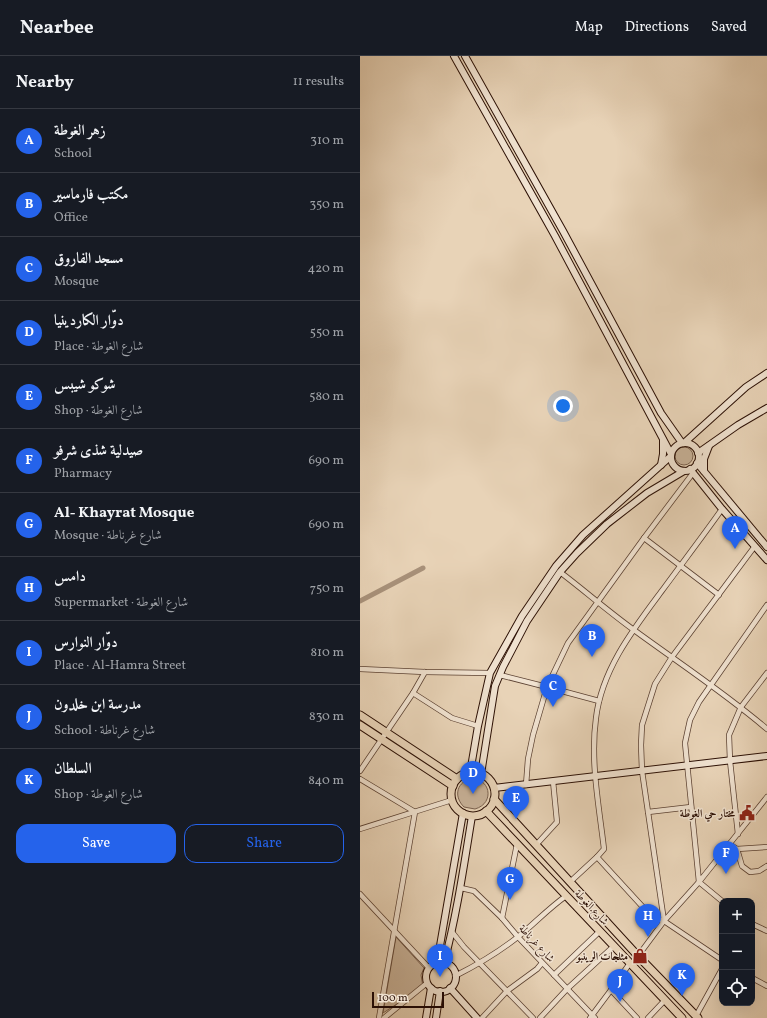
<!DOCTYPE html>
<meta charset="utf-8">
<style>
:root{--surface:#171b24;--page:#242831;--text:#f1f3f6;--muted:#9ea1a6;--line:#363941;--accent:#2563eb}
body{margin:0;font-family:Vollkorn,Amiri,serif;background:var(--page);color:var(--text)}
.controls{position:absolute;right:12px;bottom:12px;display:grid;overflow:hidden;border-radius:8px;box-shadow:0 4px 16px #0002}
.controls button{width:36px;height:36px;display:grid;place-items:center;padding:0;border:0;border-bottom:1px solid var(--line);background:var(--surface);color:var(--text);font:20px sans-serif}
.scale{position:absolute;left:12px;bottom:10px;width:72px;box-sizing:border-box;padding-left:4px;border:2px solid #2c1005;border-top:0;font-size:11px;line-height:14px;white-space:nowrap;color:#2c1005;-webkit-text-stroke:3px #f0e2d0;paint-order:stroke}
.you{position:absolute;left:203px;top:350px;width:14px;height:14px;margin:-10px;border:3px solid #fff;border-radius:50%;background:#1a73e8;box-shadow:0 0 0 6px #1a73e833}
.badge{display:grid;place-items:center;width:26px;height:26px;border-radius:50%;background:var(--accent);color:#fff;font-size:13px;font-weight:700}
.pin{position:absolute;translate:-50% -33px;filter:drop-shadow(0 1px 2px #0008)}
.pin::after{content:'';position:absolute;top:21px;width:14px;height:12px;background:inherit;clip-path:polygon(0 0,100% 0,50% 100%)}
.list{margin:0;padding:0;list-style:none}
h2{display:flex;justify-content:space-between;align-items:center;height:52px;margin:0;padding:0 16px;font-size:17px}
h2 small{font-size:13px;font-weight:400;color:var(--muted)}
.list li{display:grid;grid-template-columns:26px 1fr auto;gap:12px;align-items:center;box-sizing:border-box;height:64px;padding:0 16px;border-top:1px solid var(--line)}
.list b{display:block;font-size:15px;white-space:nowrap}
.list p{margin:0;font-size:13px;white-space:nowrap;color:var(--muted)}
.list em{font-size:13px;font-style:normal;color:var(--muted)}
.actions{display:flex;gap:8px;padding:12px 16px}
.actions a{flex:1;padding:9px 0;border:1px solid var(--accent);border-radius:12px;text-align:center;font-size:14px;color:var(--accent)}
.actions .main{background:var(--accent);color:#fff}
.icon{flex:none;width:22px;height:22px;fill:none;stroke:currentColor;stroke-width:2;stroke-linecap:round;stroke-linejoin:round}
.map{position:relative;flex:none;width:407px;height:962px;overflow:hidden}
header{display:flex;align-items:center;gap:24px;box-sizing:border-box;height:56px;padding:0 20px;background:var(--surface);border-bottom:1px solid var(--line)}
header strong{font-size:19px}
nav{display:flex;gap:22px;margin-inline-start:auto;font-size:14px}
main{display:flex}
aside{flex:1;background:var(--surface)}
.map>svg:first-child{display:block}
</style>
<header>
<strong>Nearbee</strong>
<nav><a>Map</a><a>Directions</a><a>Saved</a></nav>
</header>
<main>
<aside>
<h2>Nearby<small>11 results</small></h2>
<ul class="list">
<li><span class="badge">A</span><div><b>زهر الغوطة</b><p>School</p></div><em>310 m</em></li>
<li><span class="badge">B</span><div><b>مكتب فارماسير</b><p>Office</p></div><em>350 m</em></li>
<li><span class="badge">C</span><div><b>مسجد الفاروق</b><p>Mosque</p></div><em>420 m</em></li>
<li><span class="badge">D</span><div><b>دوّار الكاردينيا</b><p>Place · شارع الغوطة</p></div><em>550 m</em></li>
<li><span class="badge">E</span><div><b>شوكو شيبس</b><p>Shop · شارع الغوطة</p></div><em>580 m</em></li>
<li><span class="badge">F</span><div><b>صيدلية شذى شرفو</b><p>Pharmacy</p></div><em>690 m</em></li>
<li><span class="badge">G</span><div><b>Al- Khayrat Mosque</b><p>Mosque · شارع غرناطة</p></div><em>690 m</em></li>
<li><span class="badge">H</span><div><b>دامس</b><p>Supermarket · شارع الغوطة</p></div><em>750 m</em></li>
<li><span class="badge">I</span><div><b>دوّار النوارس</b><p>Place · Al-Hamra Street</p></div><em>810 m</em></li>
<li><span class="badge">J</span><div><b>مدرسة ابن خلدون</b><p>School · شارع غرناطة</p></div><em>830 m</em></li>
<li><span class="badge">K</span><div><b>السلطان</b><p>Shop · شارع الغوطة</p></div><em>840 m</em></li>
</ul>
<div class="actions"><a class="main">Save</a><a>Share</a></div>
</aside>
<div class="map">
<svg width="407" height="962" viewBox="0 0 407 962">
<rect width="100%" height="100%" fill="#e8d3b7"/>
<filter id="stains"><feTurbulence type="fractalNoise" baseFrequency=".005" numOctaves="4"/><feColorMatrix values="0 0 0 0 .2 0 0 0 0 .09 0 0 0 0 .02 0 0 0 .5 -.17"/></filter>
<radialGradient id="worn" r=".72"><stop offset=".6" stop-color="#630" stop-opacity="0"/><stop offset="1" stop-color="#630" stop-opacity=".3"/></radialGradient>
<g fill="#c8b299" stroke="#7a614f">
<circle cx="324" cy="400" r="9"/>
<path d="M 109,723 C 130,720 136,747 115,753 L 104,751 C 94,741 96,728 109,723 Z"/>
<path d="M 36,881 L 64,912 L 61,919 L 63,931 L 23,957 Z"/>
</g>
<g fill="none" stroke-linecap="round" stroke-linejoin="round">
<path stroke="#a8917a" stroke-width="5" d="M 0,545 L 63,512"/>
<defs>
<g id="street">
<path d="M 284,482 L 359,539"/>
<path d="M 200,516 C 225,535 249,556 274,574 C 319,607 365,637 407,673"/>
<path d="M 407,549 L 339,646 L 330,664 L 325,687 L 339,826 L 407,741"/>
<path d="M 0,613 L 65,616 L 130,617"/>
<path d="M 140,619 L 187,631 L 208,587 L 284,482 L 333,417"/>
<path d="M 53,637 L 92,662 L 118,670"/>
<path d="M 0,715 L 53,637 L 65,616"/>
<path d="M 0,723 L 55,756 L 19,962"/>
<path d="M 166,729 L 168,703 L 173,679 L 187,631 L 239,645"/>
<path d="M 288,756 L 331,751"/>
<path d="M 0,773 L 92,744"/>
<path d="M 378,778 L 370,705 L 369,679 L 381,651 L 407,617"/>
<path d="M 369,788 L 377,793 L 407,791"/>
<path d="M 176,789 L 197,766 L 193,725"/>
<path d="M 377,793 L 382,810 L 390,816 L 399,815 L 407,810"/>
<path d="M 237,801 L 292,861 L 304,865"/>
<path d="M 210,826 L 237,801 L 244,793 C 239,750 230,705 236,662 C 242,612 275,571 304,532 C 323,506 343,480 362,453"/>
<path d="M 101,832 L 114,835 L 142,862 L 158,881 L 235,962"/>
<path d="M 0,838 L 69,912"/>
<path d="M 142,862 L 157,788"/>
<path d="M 392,868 L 407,875"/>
<path d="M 92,876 L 104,891 L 173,962"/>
<path d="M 278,900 L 304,865 L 339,826 L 362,845"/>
<path d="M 362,904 L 304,865 L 282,715 L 281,689 L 282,669 L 295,628 L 312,601 L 395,490"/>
<path d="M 270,907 L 251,934 L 277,962"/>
<path d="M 194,919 L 240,875"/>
<path d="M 95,920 C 117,909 139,896 159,880 C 175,867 189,852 206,840"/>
<path d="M 392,922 L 407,930"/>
<path d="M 336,960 L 362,913"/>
<path d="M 24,962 L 67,927"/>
<path d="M 122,962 L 147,935 L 177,913 L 182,907"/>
<path d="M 180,962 L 207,933 L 254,890"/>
<path d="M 230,962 L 251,934"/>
<path d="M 288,962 L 305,944"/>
</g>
<g id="secondary">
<path d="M 94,0 L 195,180 L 311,398"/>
<path d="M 105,0 L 203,175 L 301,357 L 322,387"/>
<path d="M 324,387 L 386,331 L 407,317"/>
<circle cx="325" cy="401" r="14"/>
<path d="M 338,397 L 378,369 L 407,352"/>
<path d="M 337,407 L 407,491"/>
<path d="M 301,409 L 303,398 L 303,384"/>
<path d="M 330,413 L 362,453 L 407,504"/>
<path d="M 344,415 L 344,403 L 349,390"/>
<path d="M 110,717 L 118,670 L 130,617 L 162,560 L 196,510 L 223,479 L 311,400"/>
<path d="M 121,718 L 135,630 L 143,611 L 167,565 L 200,516 L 217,497 L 247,468 L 287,437 L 324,415"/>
<path d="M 134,732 L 407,700"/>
<circle cx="81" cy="921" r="15"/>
<path d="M 77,907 L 103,757"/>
<path d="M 84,907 C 97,858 104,809 112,760"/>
<path d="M 90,932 L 117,962"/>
<path d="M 66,962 L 71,932"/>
<path d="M 76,962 L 80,935"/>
</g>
<g id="primary">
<path d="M 0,659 L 97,723"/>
<path d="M 0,669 L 93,730"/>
<circle cx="113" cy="738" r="22"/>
<path d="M 134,743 L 278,900 L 338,962"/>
<path d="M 126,755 L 322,962"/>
</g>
</defs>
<use href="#street" stroke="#5b4132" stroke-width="6"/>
<use href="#secondary" stroke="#2c1005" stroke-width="8"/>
<use href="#primary" stroke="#2c1005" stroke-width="9"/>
<use href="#street" stroke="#f0e2d0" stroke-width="4.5"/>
<use href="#secondary" stroke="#f0e2d0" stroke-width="6"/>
<use href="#primary" stroke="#e8d3b7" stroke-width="7"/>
</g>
<defs>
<symbol id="civic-bare" viewBox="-9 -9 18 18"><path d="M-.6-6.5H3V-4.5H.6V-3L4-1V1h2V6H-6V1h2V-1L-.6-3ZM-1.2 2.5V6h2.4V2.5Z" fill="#8f2418" stroke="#f0e2d0" stroke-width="2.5" paint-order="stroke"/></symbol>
<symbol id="shop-bare" viewBox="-9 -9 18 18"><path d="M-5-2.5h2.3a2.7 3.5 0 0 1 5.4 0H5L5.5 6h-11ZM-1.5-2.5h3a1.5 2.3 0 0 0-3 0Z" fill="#8f2418" stroke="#f0e2d0" stroke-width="2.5" paint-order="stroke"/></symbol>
</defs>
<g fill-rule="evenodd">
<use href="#civic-bare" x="376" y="746" width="22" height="22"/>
<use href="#shop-bare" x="269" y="889" width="22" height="22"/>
</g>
<g text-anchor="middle" stroke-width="3" stroke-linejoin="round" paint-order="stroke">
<g font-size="11" font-weight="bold" fill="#2c1005" stroke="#f0e2d0" text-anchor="end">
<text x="375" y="761">مختار حي الغوطة</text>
<text x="268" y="904">مثلجات الرينبو</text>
</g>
<g font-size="11" fill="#2c1005" stroke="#f0e2d0">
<text transform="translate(232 851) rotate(47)" y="4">شارع الغوطة</text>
<text transform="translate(177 887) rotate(47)" y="4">شارع غرناطة</text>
</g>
</g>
<rect width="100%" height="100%" filter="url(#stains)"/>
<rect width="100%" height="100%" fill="url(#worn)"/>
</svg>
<div class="controls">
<button>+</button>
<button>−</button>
<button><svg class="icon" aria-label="locate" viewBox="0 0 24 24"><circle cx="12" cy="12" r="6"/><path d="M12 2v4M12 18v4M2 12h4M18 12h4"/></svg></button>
</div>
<div class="scale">100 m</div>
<div class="you"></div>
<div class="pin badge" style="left:375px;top:493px">A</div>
<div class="pin badge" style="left:232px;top:601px">B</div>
<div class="pin badge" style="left:193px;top:651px">C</div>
<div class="pin badge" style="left:113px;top:738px">D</div>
<div class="pin badge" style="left:156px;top:763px">E</div>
<div class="pin badge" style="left:366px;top:818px">F</div>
<div class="pin badge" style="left:150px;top:844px">G</div>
<div class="pin badge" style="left:288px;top:881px">H</div>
<div class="pin badge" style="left:80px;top:921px">I</div>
<div class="pin badge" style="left:260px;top:946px">J</div>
<div class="pin badge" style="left:322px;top:940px">K</div>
</div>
</main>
